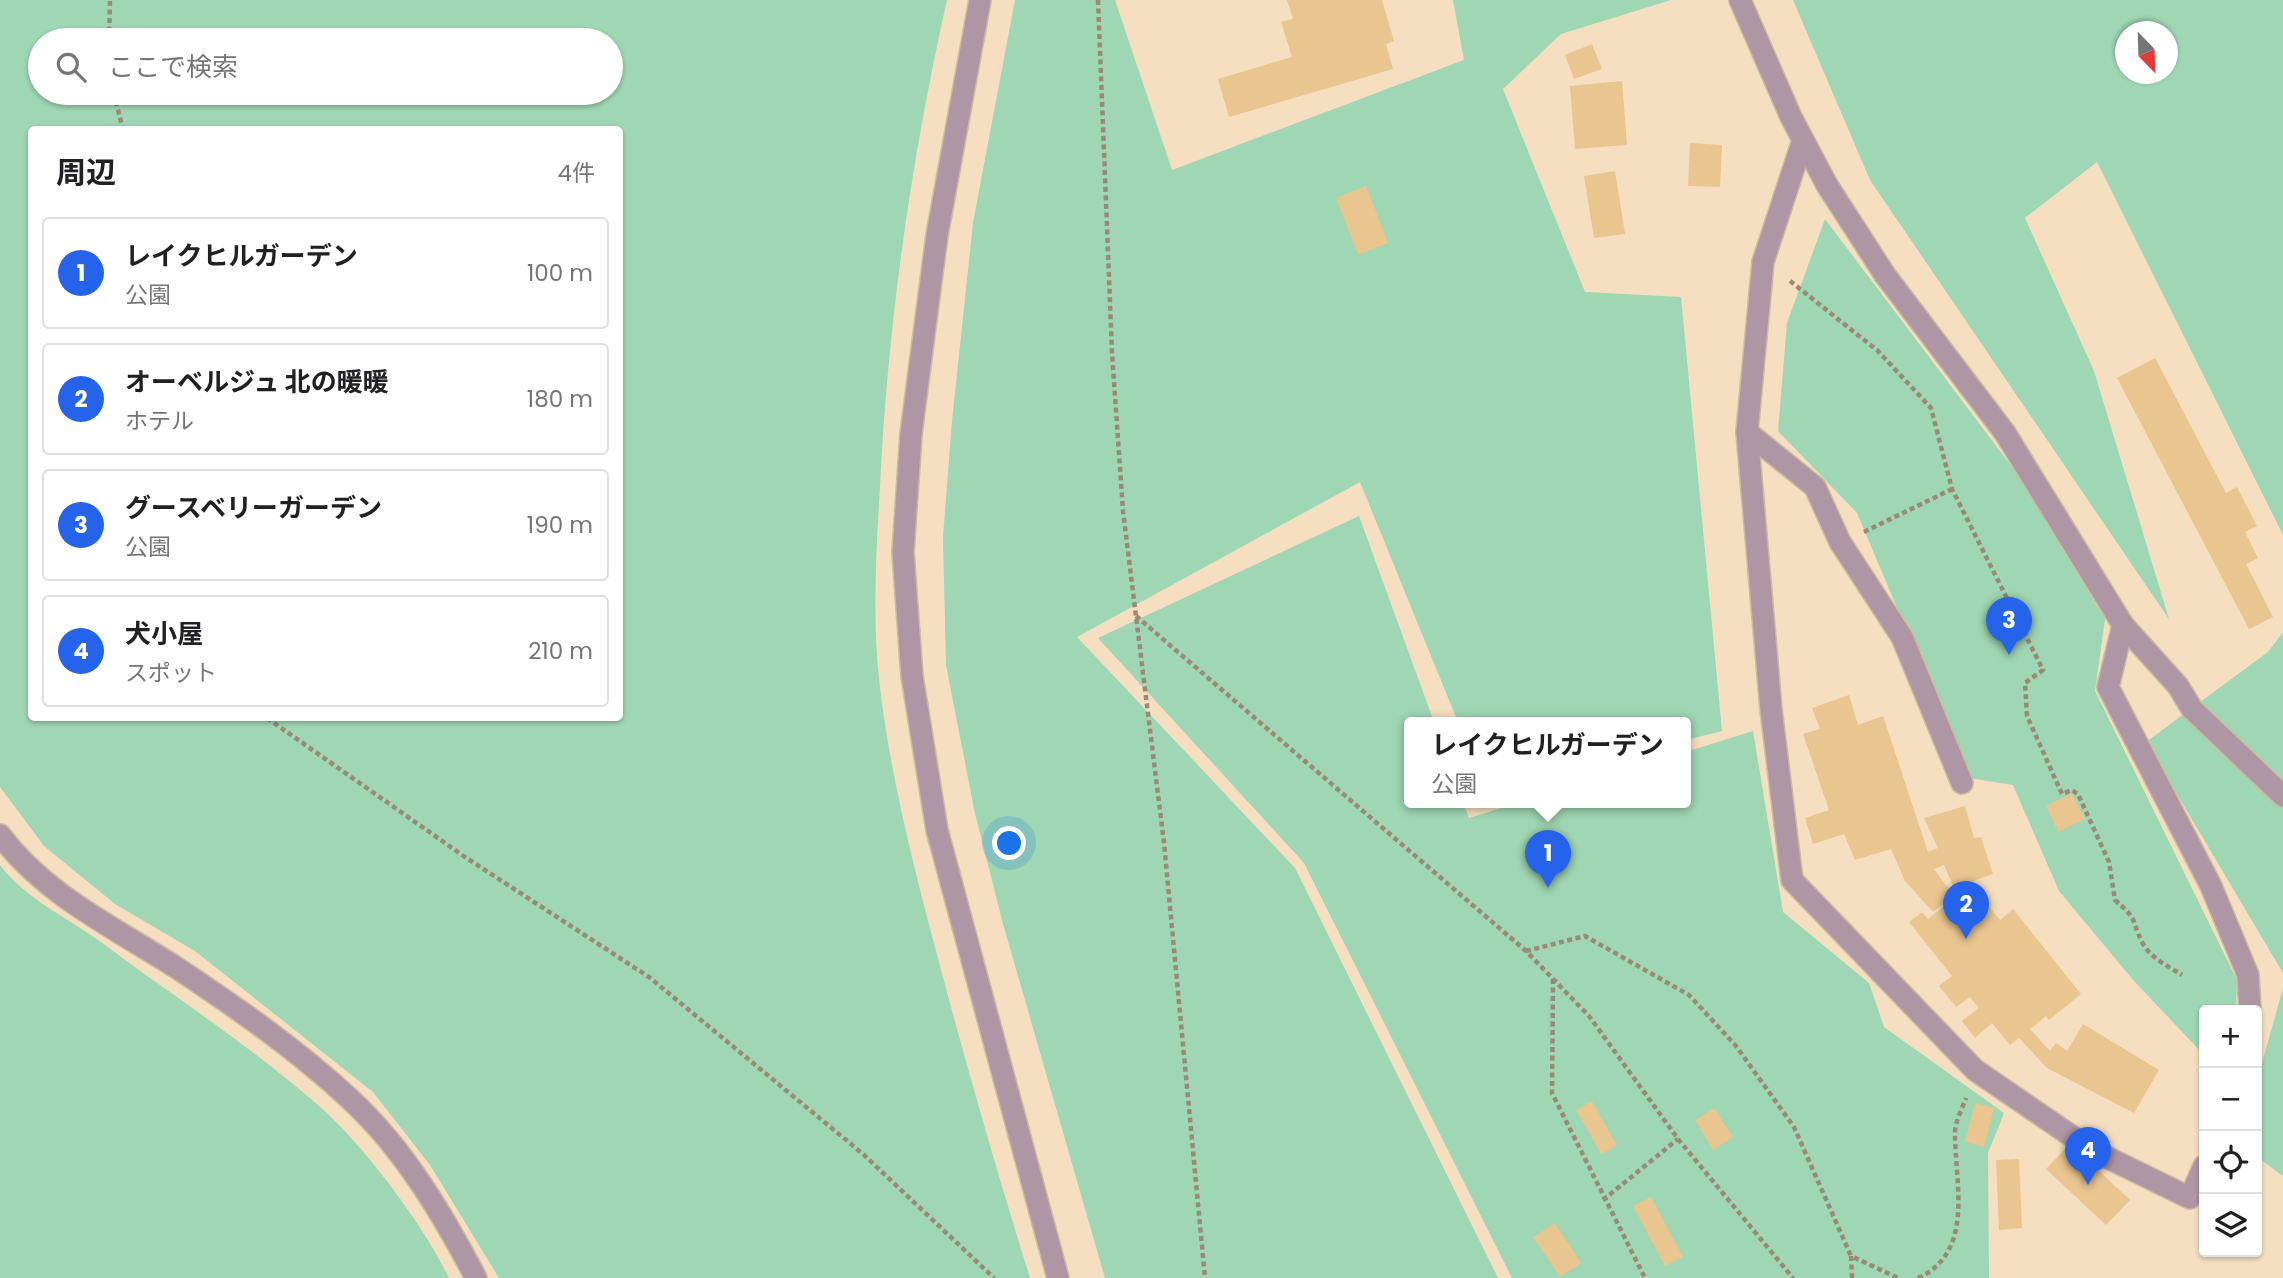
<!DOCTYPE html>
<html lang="ja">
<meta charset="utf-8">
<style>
:root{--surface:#fff;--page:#f2f2f2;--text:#202124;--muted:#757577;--line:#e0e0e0;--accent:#2563eb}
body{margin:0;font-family:Poppins,"Noto Sans JP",sans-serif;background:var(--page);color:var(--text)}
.controls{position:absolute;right:21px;bottom:21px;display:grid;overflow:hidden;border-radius:7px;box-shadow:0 2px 5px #0004}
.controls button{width:63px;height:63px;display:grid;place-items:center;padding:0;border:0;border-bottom:2px solid var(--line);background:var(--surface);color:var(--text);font:35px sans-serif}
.compass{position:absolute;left:2115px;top:21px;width:63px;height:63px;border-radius:50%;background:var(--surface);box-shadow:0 2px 5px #0004;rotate:157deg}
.you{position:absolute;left:1010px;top:844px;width:24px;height:24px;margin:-18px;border:5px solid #fff;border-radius:50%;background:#1a73e8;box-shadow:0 0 0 10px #1a73e833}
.badge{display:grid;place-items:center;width:46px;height:46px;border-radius:50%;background:var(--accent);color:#fff;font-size:23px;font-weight:700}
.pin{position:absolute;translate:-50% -58px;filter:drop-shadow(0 2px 4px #0008)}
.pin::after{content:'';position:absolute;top:37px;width:24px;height:21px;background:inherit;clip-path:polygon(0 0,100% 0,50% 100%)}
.popup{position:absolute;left:1404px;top:717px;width:287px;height:91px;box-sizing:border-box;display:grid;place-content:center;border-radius:7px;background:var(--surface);filter:drop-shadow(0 2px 5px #0005);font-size:23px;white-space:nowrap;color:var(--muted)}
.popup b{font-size:26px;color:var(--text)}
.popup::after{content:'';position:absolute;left:50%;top:100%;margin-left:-14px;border:14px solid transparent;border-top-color:var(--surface)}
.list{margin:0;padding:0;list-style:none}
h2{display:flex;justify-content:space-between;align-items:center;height:91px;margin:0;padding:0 28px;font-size:30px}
h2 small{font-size:23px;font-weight:400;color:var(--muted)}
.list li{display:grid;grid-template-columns:46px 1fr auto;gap:21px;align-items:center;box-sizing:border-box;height:112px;margin:0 14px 14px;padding:0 14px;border:2px solid var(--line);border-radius:7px}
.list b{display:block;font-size:26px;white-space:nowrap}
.list p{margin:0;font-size:23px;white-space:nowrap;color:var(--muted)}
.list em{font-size:23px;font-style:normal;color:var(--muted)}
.icon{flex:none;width:38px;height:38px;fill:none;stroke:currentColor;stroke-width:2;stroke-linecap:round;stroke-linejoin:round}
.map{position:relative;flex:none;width:2283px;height:1278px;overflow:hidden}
.search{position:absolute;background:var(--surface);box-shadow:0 2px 5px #0004;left:28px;top:28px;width:595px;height:77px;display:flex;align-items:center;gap:18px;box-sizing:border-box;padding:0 24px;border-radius:38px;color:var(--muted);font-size:26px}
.panel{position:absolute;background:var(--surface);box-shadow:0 2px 5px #0004;left:28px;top:126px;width:595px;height:595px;border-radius:7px}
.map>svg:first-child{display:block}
</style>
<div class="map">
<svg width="2283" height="1278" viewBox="0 0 2283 1278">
<rect width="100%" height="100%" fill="#f5dfc0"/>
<g fill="#9fd6b3" fill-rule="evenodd">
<path d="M 0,0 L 947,0 C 911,160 888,322 880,486 C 876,552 872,622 880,688 C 891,778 913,864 936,951 C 965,1061 996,1169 1030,1278 L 499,1278 L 430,1165 L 373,1092 L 195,951 L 115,904 L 44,846 L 0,787 ZM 611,40 L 611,93 L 40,93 L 40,40 ZM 32,130 L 620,130 L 620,718 L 32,718 Z"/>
<path d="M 1015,0 L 1115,0 L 1172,170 L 1464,60 L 1453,0 L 1671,0 L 1561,34 L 1503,89 L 1585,292 L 1681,297 L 1722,731 L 1686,740 L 1686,722 L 1458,722 L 1360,482 L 1077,637 L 1295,868 L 1498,1278 L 1105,1278 L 1003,924 L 974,809 L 946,665 L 943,537 L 952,421 L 973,223 Z"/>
<path d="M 1793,0 L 2283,0 L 2283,535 L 2097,162 L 2025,218 L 2094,371 L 2169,619 L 1870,180 ZM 2126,32 L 2168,32 L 2168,74 L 2126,74 Z"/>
<path d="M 1825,219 L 2015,471 L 2105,619 L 2095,691 L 2237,980 L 2236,1010 L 2204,1010 L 2204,1055 L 2134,981 L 2059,891 L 2013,785 L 1969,778 L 1857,513 L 1778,431 L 1787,323 Z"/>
<path d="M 1359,516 L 1434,722 L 1410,722 L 1410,802 L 1463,802 L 1469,818 L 1521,802 L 1686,802 L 1686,752 L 1753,731 L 1783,912 L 1869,983 L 1884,1027 L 2004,1113 L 1988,1153 L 1989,1278 L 1512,1278 L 1304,863 L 1098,638 Z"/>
<path d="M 2283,632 L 2283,973 L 2146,742 L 2268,652 Z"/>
<path d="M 0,865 C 26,900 71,919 105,945 C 176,998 252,1047 318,1105 C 363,1144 423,1224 449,1278 L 0,1278 Z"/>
<path d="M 2283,988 L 2283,1176 L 2257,1157 L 2257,1081 Z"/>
</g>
<g fill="#e9c590">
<path d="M 1287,0 L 1382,0 L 1394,41 L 1386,44 L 1393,69 L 1229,117 L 1218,79 L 1292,57 L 1281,22 L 1293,19 Z"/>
<path d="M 1592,44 L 1602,69 L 1574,79 L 1565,55 Z"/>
<path d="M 1622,81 L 1627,145 L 1575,149 L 1570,86 Z"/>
<path d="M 1690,143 L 1722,145 L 1720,187 L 1688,186 Z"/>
<path d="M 1615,171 L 1625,234 L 1594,238 L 1584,176 Z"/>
<path d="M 1366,186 L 1388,243 L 1358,255 L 1336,198 Z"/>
<path d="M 2155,358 L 2226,493 L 2237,487 L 2257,526 L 2245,532 L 2258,558 L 2246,564 L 2273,617 L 2249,629 L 2117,378 Z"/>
<path d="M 1849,695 L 1858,725 L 1883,716 L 1928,852 L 1938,848 L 1924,818 L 1965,806 L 1974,838 L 1981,837 L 1993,874 L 1954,888 L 1944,865 L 1934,869 L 1954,896 L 1933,912 L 1905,881 L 1891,849 L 1855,860 L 1844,834 L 1813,844 L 1805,818 L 1829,810 L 1803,734 L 1820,729 L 1812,708 Z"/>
<path d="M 2072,793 L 2085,819 L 2058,832 L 2046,806 Z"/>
<path d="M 1971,884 L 2000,920 L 2013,909 L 2081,994 L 2049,1020 L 2046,1016 L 2030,1029 L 2050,1051 L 2056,1043 L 2067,1051 L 2083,1024 L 2159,1070 L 2134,1113 L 2047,1068 L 2019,1038 L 2010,1045 L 1992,1023 L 1975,1038 L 1962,1021 L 1979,1008 L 1970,997 L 1956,1007 L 1939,986 L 1952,976 L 1909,922 L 1922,912 L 1928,919 Z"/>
<path d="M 1592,1101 L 1617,1146 L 1601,1154 L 1576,1110 Z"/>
<path d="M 1975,1103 L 1994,1108 L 1984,1147 L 1965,1142 Z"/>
<path d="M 1714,1108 L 1733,1137 L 1713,1150 L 1695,1120 Z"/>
<path d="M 2070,1144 L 2130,1200 L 2106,1225 L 2046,1169 Z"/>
<path d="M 2019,1159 L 2022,1228 L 1999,1230 L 1996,1160 Z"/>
<path d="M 1651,1197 L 1683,1257 L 1665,1266 L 1633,1206 Z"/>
<path d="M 1555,1223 L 1581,1263 L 1560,1277 L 1533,1237 Z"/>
</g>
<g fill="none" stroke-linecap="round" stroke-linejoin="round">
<defs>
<g id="minor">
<path d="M 980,0 L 937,235 L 911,434 L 903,552 L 912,676 L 937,830 L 1058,1278"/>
<path d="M 1740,0 L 1791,117 L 1827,185 L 1885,275 L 2005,433 L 2123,625 L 2178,686 L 2192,709 L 2283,796"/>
<path d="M 1803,140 L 1763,262 L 1747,432 L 1771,709 L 1792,880 L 1975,1070 L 2092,1150 L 2190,1198 L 2204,1166"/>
<path d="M 1747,432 L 1815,487 L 1840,542 L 1902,637 L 1962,783"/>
<path d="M 2123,625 L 2108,687 L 2211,886 L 2248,975 L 2250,1010"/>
<path d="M 0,835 C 46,896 115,928 177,968 C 237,1008 299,1051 351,1100 C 404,1149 443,1215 476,1278"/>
</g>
</defs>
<use href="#minor" stroke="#ceba9f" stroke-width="24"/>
<g stroke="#9a8a74" stroke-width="4.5" stroke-dasharray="5 3.5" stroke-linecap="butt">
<path d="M 1098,0 L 1112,353 L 1123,511 L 1164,843 L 1205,1278"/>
<path d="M 109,40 L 110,0"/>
<path d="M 114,93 L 123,130"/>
<path d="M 1790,281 L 1878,351 L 1931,408 L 1952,489 L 2043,670 L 2025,683 L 2027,716 L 2062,794 L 2072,790 L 2078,794 L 2109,862 L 2115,900 C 2139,921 2130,917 2142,942 C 2150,958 2168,966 2182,975"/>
<path d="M 1864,532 L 1952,489"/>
<path d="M 1136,616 L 1526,951 L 1589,1016 L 1678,1139 L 1793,1278"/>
<path d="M 267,718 L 465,857 L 649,977 L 863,1154 L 994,1278"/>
<path d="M 1526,951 L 1585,936 L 1689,995 L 1736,1046 L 1794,1127 L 1851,1256"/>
<path d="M 1553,979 L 1552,1093 L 1645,1278"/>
<path d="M 1603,1200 L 1678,1139"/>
<path d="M 1852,1278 L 1851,1256 L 1898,1278"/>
<path d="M 1918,1278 C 1975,1252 1955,1184 1955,1133 C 1955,1122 1962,1109 1966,1098"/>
</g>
<use href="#minor" stroke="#af96a5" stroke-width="21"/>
</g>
</svg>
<div class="controls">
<button>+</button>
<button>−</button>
<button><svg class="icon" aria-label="locate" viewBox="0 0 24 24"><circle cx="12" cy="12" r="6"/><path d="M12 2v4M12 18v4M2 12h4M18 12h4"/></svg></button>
<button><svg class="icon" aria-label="layers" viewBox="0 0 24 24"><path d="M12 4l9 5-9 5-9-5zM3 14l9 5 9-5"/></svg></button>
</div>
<svg class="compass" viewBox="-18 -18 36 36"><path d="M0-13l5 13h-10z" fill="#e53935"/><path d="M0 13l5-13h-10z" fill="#757577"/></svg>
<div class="you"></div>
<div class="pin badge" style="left:1548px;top:888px">1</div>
<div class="popup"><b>レイクヒルガーデン</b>公園</div>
<div class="pin badge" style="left:1966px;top:939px">2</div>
<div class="pin badge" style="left:2009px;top:655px">3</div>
<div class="pin badge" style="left:2088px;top:1185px">4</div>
<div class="search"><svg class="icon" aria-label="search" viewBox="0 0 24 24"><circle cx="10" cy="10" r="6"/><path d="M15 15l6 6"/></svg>ここで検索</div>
<section class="panel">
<h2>周辺<small>4件</small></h2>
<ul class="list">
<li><span class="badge">1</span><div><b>レイクヒルガーデン</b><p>公園</p></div><em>100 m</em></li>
<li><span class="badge">2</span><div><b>オーベルジュ 北の暖暖</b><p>ホテル</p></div><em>180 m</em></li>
<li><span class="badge">3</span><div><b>グースベリーガーデン</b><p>公園</p></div><em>190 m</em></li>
<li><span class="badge">4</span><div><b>犬小屋</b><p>スポット</p></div><em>210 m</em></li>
</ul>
</section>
</div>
